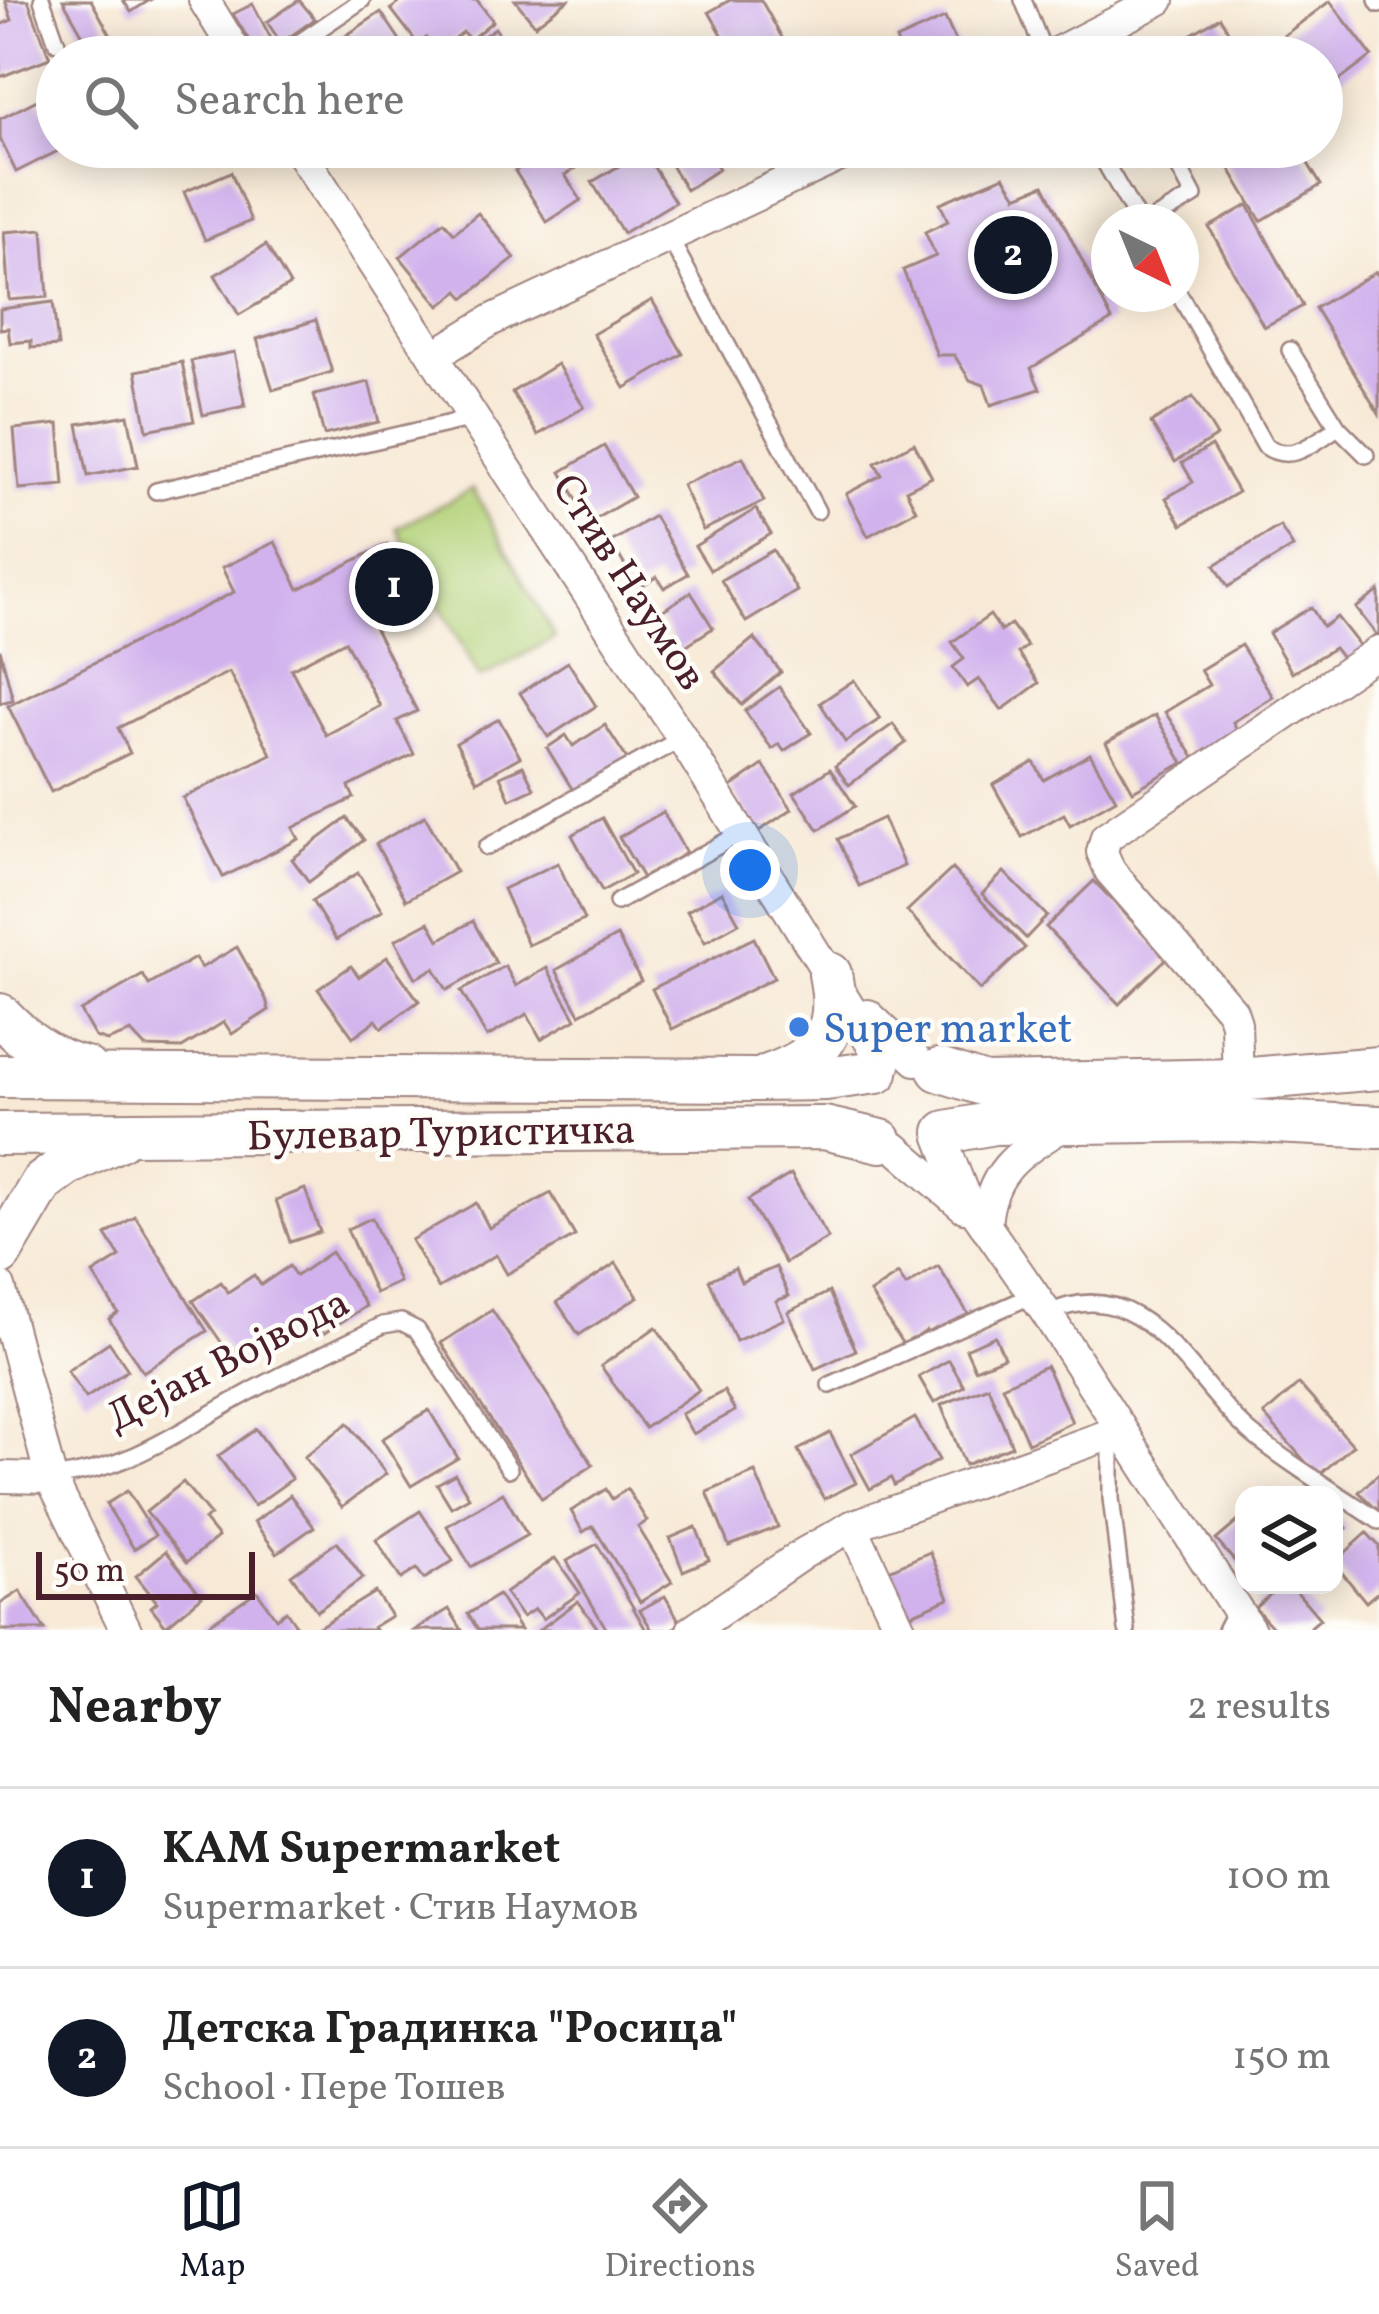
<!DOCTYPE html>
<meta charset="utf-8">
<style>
:root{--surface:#fff;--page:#f2f2f2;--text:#222;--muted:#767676;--line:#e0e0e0;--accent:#111827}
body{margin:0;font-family:Vollkorn,serif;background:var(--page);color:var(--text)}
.controls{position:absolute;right:36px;bottom:36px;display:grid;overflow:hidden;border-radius:24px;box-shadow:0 6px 30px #0003}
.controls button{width:108px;height:108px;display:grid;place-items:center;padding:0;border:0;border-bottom:3px solid var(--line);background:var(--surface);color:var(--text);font:60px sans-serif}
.compass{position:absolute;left:1091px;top:204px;width:108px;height:108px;border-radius:50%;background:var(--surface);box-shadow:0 6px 30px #0003;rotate:137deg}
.scale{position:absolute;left:36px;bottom:30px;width:219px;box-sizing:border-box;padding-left:12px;border:6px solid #4a1f2b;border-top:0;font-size:33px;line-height:42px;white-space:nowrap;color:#4a1f2b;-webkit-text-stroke:9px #fdfcf7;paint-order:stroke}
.you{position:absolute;left:750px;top:870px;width:42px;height:42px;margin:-30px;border:9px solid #fff;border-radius:50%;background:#1a73e8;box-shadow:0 0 0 18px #1a73e833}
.badge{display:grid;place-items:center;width:78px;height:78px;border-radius:50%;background:var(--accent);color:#fff;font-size:39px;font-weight:700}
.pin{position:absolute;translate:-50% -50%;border:6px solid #fff;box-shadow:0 3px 12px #0006}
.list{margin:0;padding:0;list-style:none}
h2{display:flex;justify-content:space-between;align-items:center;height:156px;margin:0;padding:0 48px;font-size:51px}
h2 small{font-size:39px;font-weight:400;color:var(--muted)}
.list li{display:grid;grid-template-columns:78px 1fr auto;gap:36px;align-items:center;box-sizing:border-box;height:180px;padding:0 48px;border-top:3px solid var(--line)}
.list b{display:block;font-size:45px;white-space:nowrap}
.list p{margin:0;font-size:39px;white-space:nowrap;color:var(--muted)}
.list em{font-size:39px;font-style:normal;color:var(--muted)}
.icon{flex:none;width:66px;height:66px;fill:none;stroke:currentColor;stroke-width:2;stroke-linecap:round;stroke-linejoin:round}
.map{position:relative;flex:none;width:1379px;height:1630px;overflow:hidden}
.search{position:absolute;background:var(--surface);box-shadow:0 6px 30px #0003;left:36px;right:36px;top:36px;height:132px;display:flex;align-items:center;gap:30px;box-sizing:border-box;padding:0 42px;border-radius:66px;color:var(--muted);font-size:45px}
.sheet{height:516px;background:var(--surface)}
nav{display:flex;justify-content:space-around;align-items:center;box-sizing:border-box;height:168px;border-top:3px solid var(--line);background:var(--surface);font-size:33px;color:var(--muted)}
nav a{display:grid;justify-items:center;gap:6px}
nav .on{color:var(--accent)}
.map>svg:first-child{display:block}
</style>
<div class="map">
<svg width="1379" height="1630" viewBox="0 0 1379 1630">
<rect width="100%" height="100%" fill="#fdfcf7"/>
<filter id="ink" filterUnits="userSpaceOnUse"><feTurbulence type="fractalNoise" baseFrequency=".00833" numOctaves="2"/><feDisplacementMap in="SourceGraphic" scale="24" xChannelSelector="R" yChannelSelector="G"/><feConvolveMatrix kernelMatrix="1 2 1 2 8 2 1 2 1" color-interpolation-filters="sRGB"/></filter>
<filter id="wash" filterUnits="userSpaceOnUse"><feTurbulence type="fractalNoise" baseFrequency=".004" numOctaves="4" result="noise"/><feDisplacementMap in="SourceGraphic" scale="48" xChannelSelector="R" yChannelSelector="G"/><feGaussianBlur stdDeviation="2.7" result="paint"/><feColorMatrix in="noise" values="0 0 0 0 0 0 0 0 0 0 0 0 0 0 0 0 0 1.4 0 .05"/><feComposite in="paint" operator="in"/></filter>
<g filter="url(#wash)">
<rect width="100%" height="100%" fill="#f7e9d5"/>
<path fill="#b3d279" stroke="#7e7852" stroke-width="3" d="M 473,489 L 555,638 L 480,678 L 397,528 Z"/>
<g id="blocks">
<g fill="#d1b2ed" fill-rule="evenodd">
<path d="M 5,0 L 28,0 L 50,58 L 0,77 L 0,25 L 12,20 Z"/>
<path d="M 63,0 L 91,0 L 110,34 L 89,46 Z"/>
<path d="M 123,0 L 150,0 L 131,12 Z"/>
<path d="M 299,0 L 315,19 L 281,43 L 267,22 Z"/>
<path d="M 403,0 L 477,0 L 493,21 L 470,40 L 463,32 L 437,52 L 426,38 L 418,44 L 391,9 Z"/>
<path d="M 515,0 L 568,0 L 535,25 Z"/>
<path d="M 730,0 L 761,0 L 785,43 L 761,57 L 735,57 L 709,12 Z"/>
<path d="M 1330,1 L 1372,56 L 1324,92 L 1322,57 L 1298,57 L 1283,36 Z"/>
<path d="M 253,4 L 276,48 L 259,57 L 233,14 Z"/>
<path d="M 381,12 L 404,46 L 388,57 L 352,57 L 341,39 Z"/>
<path d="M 1220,17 L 1243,57 L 1162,57 L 1160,53 Z"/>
<path d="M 945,18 L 963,57 L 904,57 L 896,40 Z"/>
<path d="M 495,28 L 515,57 L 454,57 Z"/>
<path d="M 149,43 L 155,53 L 173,43 L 182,57 L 125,57 Z"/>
<path d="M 39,99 L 57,135 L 57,147 L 66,147 L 16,172 L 0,139 L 0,119 Z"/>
<path d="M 553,147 L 572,147 L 583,164 L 565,175 L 581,200 L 547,222 L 515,171 Z"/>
<path d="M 660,147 L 706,147 L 719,169 L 686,190 Z"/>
<path d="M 1217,147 L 1298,147 L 1321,185 L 1261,221 Z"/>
<path d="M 644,151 L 675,202 L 623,233 L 592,182 Z"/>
<path d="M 231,172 L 251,221 L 205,240 L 184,192 Z"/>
<path d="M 1004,176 L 1017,196 L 1044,185 L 1112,320 L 1031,368 L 1040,389 L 991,405 L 984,385 L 970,380 L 954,355 L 937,355 L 903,270 L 936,256 L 925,232 L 948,221 L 940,203 Z"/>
<path d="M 1248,205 L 1303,306 L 1264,327 L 1209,227 Z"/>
<path d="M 478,213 L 515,258 L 465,298 L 459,291 L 440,306 L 400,257 L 444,221 L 454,233 Z"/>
<path d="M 43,229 L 48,297 L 9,300 L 4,232 Z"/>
<path d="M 266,245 L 290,285 L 239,315 L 215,275 Z"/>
<path d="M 1376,272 L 1379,277 L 1379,414 L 1315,308 Z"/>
<path d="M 652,300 L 683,354 L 625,388 L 593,334 Z"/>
<path d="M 53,302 L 58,346 L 31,348 L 31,341 L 10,343 L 8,328 L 0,329 L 0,309 Z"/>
<path d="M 316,320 L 332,372 L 273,390 L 257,339 Z"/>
<path d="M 234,352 L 245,406 L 203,415 L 191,361 Z"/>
<path d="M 182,362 L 194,421 L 147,430 L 136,371 Z"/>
<path d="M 557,364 L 584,407 L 538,435 L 512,392 Z"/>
<path d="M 369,382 L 379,422 L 324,435 L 314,395 Z"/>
<path d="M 1193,397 L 1217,436 L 1175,462 L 1151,423 Z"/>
<path d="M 128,415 L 138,466 L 88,476 L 78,424 Z"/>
<path d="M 59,424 L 64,485 L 19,489 L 14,429 Z"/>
<path d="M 914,443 L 932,477 L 906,490 L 916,510 L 868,536 L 846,494 L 882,475 L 875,463 Z"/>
<path d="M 604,446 L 633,497 L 590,522 L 561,472 Z"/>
<path d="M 1211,446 L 1238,492 L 1182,525 L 1166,498 L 1193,482 L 1182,463 Z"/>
<path d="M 743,457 L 764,501 L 703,530 L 682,485 Z"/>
<path d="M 756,509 L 771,534 L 710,570 L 695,546 Z"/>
<path d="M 654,516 L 688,574 L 664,588 L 657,577 L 638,588 L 611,542 Z"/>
<path d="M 1280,526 L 1293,547 L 1228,587 L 1215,565 Z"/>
<path d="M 275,542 L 299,589 L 387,544 L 416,603 L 373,625 L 417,711 L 397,721 L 414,754 L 349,787 L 354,798 L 293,828 L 299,839 L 223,877 L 183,798 L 271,754 L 229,672 L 118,728 L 130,753 L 51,792 L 8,706 L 234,592 L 222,568 ZM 345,641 L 380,706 L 326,735 L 291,669 Z"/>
<path d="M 773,550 L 797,591 L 746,622 L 721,580 Z"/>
<path d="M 1379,591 L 1379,638 L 1356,608 Z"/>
<path d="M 691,592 L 713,628 L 679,650 L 657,614 Z"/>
<path d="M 1311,607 L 1323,627 L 1337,617 L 1367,655 L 1350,668 L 1334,648 L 1292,673 L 1269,633 Z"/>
<path d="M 990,615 L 1001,631 L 1011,624 L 1027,646 L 1018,653 L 1039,683 L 1002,710 L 979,679 L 967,687 L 953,667 L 964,659 L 952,642 Z"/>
<path d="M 754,638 L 781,672 L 742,705 L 714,671 Z"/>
<path d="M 1241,645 L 1273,697 L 1233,722 L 1238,732 L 1195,759 L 1165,712 L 1209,685 L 1200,670 Z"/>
<path d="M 0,649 L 13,700 L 0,703 Z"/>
<path d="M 568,662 L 596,706 L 548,737 L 520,693 Z"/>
<path d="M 854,680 L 880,719 L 845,742 L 820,703 Z"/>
<path d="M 779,687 L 811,733 L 784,751 L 779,744 L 772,749 L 745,711 Z"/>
<path d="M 1155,715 L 1183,763 L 1133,791 L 1106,743 Z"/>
<path d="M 499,719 L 520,757 L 477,781 L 456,743 Z"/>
<path d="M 893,724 L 906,743 L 849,785 L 835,766 Z"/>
<path d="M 605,725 L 627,759 L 574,792 L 547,748 L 566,735 L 573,746 Z"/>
<path d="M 1090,754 L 1116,799 L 1070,825 L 1064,814 L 1022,837 L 993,785 L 1034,762 L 1044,780 Z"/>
<path d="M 763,765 L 792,809 L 759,831 L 730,788 Z"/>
<path d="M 523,766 L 534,788 L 510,799 L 500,776 Z"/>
<path d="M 830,769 L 855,806 L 819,830 L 794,793 Z"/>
<path d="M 663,812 L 686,853 L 643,878 L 619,837 Z"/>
<path d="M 425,816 L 456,872 L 406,900 L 376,844 Z"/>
<path d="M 347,818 L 364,840 L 309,882 L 292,859 Z"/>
<path d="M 602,818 L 633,874 L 602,891 L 572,835 Z"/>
<path d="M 883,818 L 904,866 L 859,886 L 838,839 Z"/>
<path d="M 558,863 L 584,920 L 528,945 L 503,889 Z"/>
<path d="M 952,869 L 1025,948 L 980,990 L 907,911 Z"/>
<path d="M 1004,872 L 1047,916 L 1026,938 L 982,894 Z"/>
<path d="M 358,873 L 382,911 L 336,940 L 312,901 Z"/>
<path d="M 1094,881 L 1167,958 L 1119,1004 L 1046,927 Z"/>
<path d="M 722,892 L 739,923 L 705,942 L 687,911 Z"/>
<path d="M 473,921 L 496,963 L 447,990 L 434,968 L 416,978 L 395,940 L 429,922 L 439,940 Z"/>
<path d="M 617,936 L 641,981 L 580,1014 L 556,970 Z"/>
<path d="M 754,938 L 774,978 L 672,1029 L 652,989 Z"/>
<path d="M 237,947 L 266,999 L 269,1010 L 232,1034 L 224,1022 L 182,1048 L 145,1047 L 131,1032 L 107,1041 L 95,1037 L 80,1011 L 143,975 L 149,985 L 195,958 L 201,968 Z"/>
<path d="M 387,957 L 419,1001 L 382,1028 L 376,1020 L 353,1037 L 318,989 L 351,966 L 359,977 Z"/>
<path d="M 505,966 L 516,986 L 547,968 L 576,1019 L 541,1039 L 527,1014 L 487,1037 L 461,991 Z"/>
<path d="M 791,1174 L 828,1238 L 785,1263 L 748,1200 Z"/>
<path d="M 305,1189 L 320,1232 L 290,1242 L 276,1200 Z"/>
<path d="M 551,1193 L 575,1236 L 507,1274 L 496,1255 L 438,1288 L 411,1240 L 476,1203 L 489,1228 Z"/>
<path d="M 135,1216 L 207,1331 L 143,1372 L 109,1319 L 118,1313 L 93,1274 L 120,1257 L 106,1235 Z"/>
<path d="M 372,1218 L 399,1282 L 375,1293 L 347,1229 Z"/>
<path d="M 331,1252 L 366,1306 L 323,1334 L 316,1323 L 291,1340 L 285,1331 L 262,1346 L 257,1337 L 230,1355 L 193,1301 L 221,1282 L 228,1292 L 254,1275 L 261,1285 L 289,1266 L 296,1276 Z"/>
<path d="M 616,1263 L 638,1297 L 579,1335 L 557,1302 Z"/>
<path d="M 938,1266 L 969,1315 L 932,1339 L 926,1331 L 904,1346 L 870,1293 L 898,1274 L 906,1286 Z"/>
<path d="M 776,1267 L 789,1296 L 776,1301 L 784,1319 L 736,1341 L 709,1280 L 735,1268 L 741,1282 Z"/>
<path d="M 829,1292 L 856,1350 L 815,1369 L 788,1312 Z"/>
<path d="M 492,1310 L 593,1465 L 542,1499 L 441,1343 Z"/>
<path d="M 656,1327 L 699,1390 L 645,1428 L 601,1366 Z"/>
<path d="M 995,1336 L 1004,1357 L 975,1369 L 966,1349 Z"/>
<path d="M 109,1342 L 128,1370 L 86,1398 L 67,1371 Z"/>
<path d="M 949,1360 L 964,1386 L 934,1403 L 919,1377 Z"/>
<path d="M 1046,1366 L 1072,1422 L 1028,1443 L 1002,1386 Z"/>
<path d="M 1299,1384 L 1353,1445 L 1318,1476 L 1264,1415 Z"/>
<path d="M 988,1386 L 1012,1446 L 965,1465 L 941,1405 Z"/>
<path d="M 724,1391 L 735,1411 L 693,1434 L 681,1414 Z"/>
<path d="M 429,1410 L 458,1458 L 411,1486 L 382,1439 Z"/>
<path d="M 915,1418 L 939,1460 L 894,1485 L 891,1478 L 870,1489 L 851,1454 Z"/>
<path d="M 348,1423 L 386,1474 L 342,1507 L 304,1457 Z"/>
<path d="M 256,1429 L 292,1479 L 254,1506 L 218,1456 Z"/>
<path d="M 830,1433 L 856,1483 L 824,1499 L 798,1450 Z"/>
<path d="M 755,1472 L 778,1527 L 729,1546 L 707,1492 Z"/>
<path d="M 1379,1473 L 1379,1512 L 1359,1492 Z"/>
<path d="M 455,1474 L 469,1497 L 451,1507 L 437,1484 Z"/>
<path d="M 183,1482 L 210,1515 L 204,1520 L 218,1537 L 187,1562 L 146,1512 Z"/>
<path d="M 606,1489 L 612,1499 L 627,1489 L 647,1521 L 638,1527 L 672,1582 L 640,1602 L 593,1526 L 583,1532 L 571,1511 Z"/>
<path d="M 127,1491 L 155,1535 L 134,1549 L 106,1504 Z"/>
<path d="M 503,1493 L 527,1535 L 471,1567 L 447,1526 Z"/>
<path d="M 290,1495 L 314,1527 L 277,1553 L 254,1522 Z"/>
<path d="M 420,1511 L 453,1561 L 424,1579 L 417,1569 L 401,1579 L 376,1540 Z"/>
<path d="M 1334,1514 L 1347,1528 L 1334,1540 Z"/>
<path d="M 1244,1516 L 1244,1572 L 1216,1540 Z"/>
<path d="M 696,1527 L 709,1560 L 683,1571 L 670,1538 Z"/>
<path d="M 1367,1533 L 1379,1546 L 1379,1591 L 1366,1602 L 1334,1563 Z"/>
<path d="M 337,1542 L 363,1578 L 317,1611 L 291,1575 Z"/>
<path d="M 597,1544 L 646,1630 L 607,1630 L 567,1561 Z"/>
<path d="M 166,1551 L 202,1596 L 166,1626 L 151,1607 L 157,1602 L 136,1576 Z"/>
<path d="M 930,1552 L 949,1598 L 909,1615 L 889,1570 Z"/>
<path d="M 555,1558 L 580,1593 L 543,1619 L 535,1609 L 522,1617 L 505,1593 Z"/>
<path d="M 1281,1585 L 1291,1585 L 1320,1619 L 1307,1630 L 1275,1630 L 1255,1608 Z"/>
<path d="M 20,1591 L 45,1630 L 0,1630 L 0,1604 Z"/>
<path d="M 257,1591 L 276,1618 L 286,1611 L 299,1630 L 200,1630 Z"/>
<path d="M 375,1592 L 391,1616 L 373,1627 L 375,1630 L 314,1630 Z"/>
<path d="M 498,1595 L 520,1630 L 478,1630 L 468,1614 Z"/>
<path d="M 665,1596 L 681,1624 L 670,1630 L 652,1630 L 640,1610 Z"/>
<path d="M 578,1601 L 599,1630 L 539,1630 Z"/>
<path d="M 449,1609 L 462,1630 L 415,1630 Z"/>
</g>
</g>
</g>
<g filter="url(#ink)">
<use href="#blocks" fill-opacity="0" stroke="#a08480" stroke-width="3"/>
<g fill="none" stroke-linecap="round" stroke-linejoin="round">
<defs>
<g id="service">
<path d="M 42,0 L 57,43"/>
<path d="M 1023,0 L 1046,57"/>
<path d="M 1377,0 L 1379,4"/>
<path d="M 278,57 L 362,0"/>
<path d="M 1096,147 L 1139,222"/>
<path d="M 1149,222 L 1194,196 L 1168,147"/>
<path d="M 669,237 L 817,511"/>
<path d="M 1179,294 L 1265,446 C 1291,465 1315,442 1338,427"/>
<path d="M 1290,350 L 1338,427 L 1366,455"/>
<path d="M 156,491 L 473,418"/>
<path d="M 487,847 L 682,738"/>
<path d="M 617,902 L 741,833"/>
<path d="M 1047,1314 C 1148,1266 1192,1388 1257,1438 C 1295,1468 1339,1494 1379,1521"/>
<path d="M 830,1385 L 1033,1295"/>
<path d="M 1111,1434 L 1111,1498 L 1127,1630"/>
<path d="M 51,1478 C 134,1468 178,1431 248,1393 C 292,1369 338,1347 383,1325 L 401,1322 L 417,1330 L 509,1469"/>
<path d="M 1225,1630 L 1236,1609"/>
</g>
<g id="minor">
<path d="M 204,0 L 239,57"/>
<path d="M 1048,57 L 1159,0"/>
<path d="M 297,147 L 682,738 L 885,1065"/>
<path d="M 435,355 L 492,320 L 859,147"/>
<path d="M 868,1015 L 916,1060"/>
<path d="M 1238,1080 L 1236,1023 L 1232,1011 L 1110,871 L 1102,852 L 1106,837 L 1379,651"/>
<path d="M 941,1137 L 963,1193 L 1047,1314 L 1250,1630"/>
<path d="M 897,1149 L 964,1207"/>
<path d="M 986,1227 C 989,1168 1022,1152 1067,1123"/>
<path d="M 0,1287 L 51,1478 L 126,1630"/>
<path d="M 0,1477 L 51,1478"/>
<path d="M 852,1526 L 901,1630"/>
<path d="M 692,1630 L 804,1553 L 852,1526 L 1111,1434 L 1119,1426"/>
</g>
<g id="secondary">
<path d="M 0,1015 C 25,1041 50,1060 85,1068"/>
<path d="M 939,1070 L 985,1085 L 1238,1080 L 1379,1068"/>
<path d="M 0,1076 L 757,1080 L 826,1079 L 877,1072"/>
<path d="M 768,1076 C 823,1057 842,1032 830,974"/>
<path d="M 946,1132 L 994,1123 L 1231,1120 L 1379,1127"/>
<path d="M 0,1134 L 824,1128 L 881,1141"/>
<path d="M 0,1254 L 42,1183 L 66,1165 L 120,1139"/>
</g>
</defs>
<use href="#service" stroke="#a08480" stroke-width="20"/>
<use href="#minor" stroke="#a08480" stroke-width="34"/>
<use href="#secondary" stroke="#a08480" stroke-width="46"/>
<use href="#service" stroke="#fff" stroke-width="15"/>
<use href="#minor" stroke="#fff" stroke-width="30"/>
<use href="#secondary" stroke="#fff" stroke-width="42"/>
</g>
</g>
<circle fill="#3f7fe0" stroke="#fdfcf7" stroke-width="4.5" cx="799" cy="1027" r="12"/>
<g text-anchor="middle" stroke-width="9" stroke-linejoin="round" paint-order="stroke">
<g font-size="42" fill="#4a1f2b" stroke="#fdfcf7">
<text transform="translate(631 581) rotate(57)" y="15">Стив Наумов</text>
<text transform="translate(441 1131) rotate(-1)" y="15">Булевар Туристичка</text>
<text transform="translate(227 1358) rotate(-27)" y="15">Дејан Војвода</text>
</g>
<g font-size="42" fill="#366cbe" stroke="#fdfcf7" text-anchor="start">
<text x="823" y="1042">Super market</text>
</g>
</g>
</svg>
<div class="controls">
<button><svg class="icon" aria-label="layers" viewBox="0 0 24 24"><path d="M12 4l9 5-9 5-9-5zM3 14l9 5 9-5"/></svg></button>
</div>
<svg class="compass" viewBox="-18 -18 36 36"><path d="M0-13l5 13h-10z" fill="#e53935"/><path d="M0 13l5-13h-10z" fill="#767676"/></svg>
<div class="scale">50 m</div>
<div class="you"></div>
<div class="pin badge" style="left:394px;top:587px">1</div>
<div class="pin badge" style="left:1013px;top:255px">2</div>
<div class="search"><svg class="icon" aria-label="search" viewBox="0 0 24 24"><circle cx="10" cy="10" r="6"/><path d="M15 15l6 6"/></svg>Search here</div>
</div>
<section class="sheet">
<h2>Nearby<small>2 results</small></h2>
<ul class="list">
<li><span class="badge">1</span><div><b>KAM Supermarket</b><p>Supermarket · Стив Наумов</p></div><em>100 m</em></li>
<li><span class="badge">2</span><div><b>Детска Градинка &quot;Росица&quot;</b><p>School · Пере Тошев</p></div><em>150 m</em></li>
</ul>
</section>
<nav>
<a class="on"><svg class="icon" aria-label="map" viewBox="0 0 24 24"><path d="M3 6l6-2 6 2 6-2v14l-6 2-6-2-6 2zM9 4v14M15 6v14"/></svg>Map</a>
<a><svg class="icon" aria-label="directions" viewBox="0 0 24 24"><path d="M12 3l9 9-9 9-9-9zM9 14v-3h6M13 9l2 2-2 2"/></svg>Directions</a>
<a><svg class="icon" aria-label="saved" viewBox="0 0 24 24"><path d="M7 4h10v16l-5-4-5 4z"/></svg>Saved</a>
</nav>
